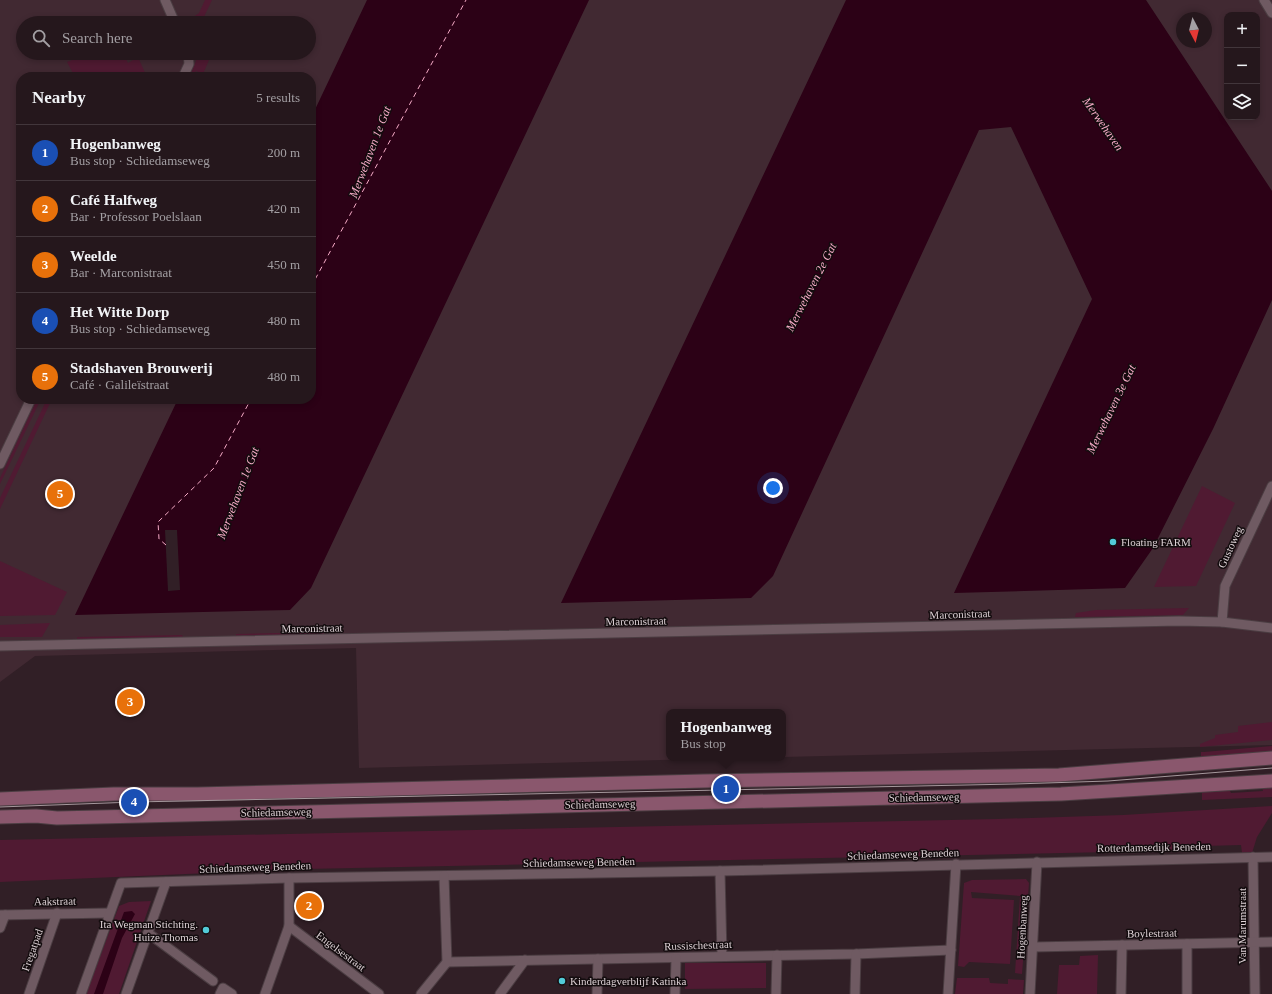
<!DOCTYPE html>
<meta charset="utf-8">
<style>
:root{--surface:#25171c;--page:#312429;--text:#f1f3f6;--muted:#a39fa3;--line:#42363b;--accent:#52cbd8}
body{margin:0;font-family:"Times New Roman",serif;background:var(--page);color:var(--text)}
.controls{position:absolute;right:12px;top:12px;display:grid;overflow:hidden;border-radius:8px;box-shadow:0 2px 6px #0003}
.controls button{width:36px;height:36px;display:grid;place-items:center;padding:0;border:0;border-bottom:1px solid var(--line);background:var(--surface);color:var(--text);font:20px sans-serif}
.compass{position:absolute;left:1176px;top:12px;width:36px;height:36px;border-radius:50%;background:var(--surface);box-shadow:0 2px 6px #0003;rotate:173deg}
.you{position:absolute;left:773px;top:488px;width:14px;height:14px;margin:-10px;border:3px solid #fff;border-radius:50%;background:#1a73e8;box-shadow:0 0 0 6px #1a73e833}
.badge{display:grid;place-items:center;width:26px;height:26px;border-radius:50%;background:var(--accent);color:#fff;font-size:13px;font-weight:700}
.pin{position:absolute;translate:-50% -50%;border:2px solid #fff;box-shadow:0 1px 4px #0006}
.popup{position:absolute;left:666px;top:709px;width:120px;height:52px;box-sizing:border-box;display:grid;place-content:center;border-radius:8px;background:var(--surface);filter:drop-shadow(0 1px 3px #0005);font-size:13px;white-space:nowrap;color:var(--muted)}
.popup b{font-size:15px;color:var(--text)}
.popup::after{content:'';position:absolute;left:50%;top:100%;margin-left:-8px;border:8px solid transparent;border-top-color:var(--surface)}
.list{margin:0;padding:0;list-style:none}
h2{display:flex;justify-content:space-between;align-items:center;height:52px;margin:0;padding:0 16px;font-size:17px}
h2 small{font-size:13px;font-weight:400;color:var(--muted)}
.list li{display:grid;grid-template-columns:26px 1fr auto;gap:12px;align-items:center;box-sizing:border-box;height:56px;padding:0 16px;border-top:1px solid var(--line)}
.list b{display:block;font-size:15px;white-space:nowrap}
.list p{margin:0;font-size:13px;white-space:nowrap;color:var(--muted)}
.list em{font-size:13px;font-style:normal;color:var(--muted)}
.icon{flex:none;width:22px;height:22px;fill:none;stroke:currentColor;stroke-width:2;stroke-linecap:round;stroke-linejoin:round}
.map{position:relative;flex:none;width:1272px;height:994px;overflow:hidden}
.search{position:absolute;background:var(--surface);box-shadow:0 2px 6px #0003;left:16px;top:16px;width:300px;height:44px;display:flex;align-items:center;gap:10px;box-sizing:border-box;padding:0 14px;border-radius:22px;color:var(--muted);font-size:15px}
.panel{position:absolute;background:var(--surface);box-shadow:0 2px 6px #0003;left:16px;top:72px;width:300px;height:332px;border-radius:16px}
.map>svg:first-child{display:block}
</style>
<div class="map">
<svg width="1272" height="994" viewBox="0 0 1272 994">
<rect width="100%" height="100%" fill="#311f26"/>
<path fill="#412932" fill-rule="evenodd" d="M 0,0 L 1272,0 L 1272,745 L 783,757 L 783,712 L 669,712 L 669,758 L 737,758 L 359,768 L 356,648 L 35,656 L 0,682 ZM 1227,15 L 1257,15 L 1257,117 L 1227,117 ZM 1182,18 L 1206,18 L 1206,42 L 1182,42 ZM 23,23 L 309,23 L 309,53 L 23,53 ZM 21,77 L 311,77 L 311,399 L 21,399 Z"/>
<g fill="#501a32">
<path d="M 205,0 L 212,0 L 201,23 L 185,23 L 199,13 Z"/>
<path d="M 78,53 L 123,53 L 128,63 L 138,57 L 146,75 L 145,77 L 75,77 L 67,62 L 72,60 L 70,57 Z"/>
<path d="M 196,53 L 212,53 L 203,74 L 196,71 L 193,77 L 189,77 L 196,61 Z"/>
<path d="M 37,399 L 41,399 L 0,484 L 0,478 Z"/>
<path d="M 47,399 L 52,399 L 0,509 L 0,498 Z"/>
<path d="M 1202,486 L 1235,503 L 1196,586 L 1154,587 Z"/>
<path d="M 0,561 L 67,592 L 55,615 L 0,616 Z"/>
<path d="M 1189,608 L 1183,615 L 1075,617 L 1076,613 L 1096,610 Z"/>
<path d="M 50,623 L 42,637 L 0,637 L 0,625 Z"/>
<path d="M 324,632 L 324,634 L 236,636 L 236,634 Z"/>
<path d="M 182,635 L 183,637 L 77,640 L 77,637 Z"/>
<path d="M 1272,722 L 1272,740 L 1200,747 L 1200,744 L 1215,738 L 1215,735 L 1238,732 L 1238,726 Z"/>
<path d="M 1272,746 L 1272,755 L 1201,761 L 1201,752 L 1204,752 Z"/>
<path d="M 1272,785 L 1272,797 L 1202,800 L 1202,790 L 1218,789 L 1230,791 L 1231,793 L 1263,791 L 1262,788 Z"/>
<path d="M 1272,806 L 1272,813 L 1257,837 L 1252,853 L 1242,853 L 1241,845 L 1204,846 L 1203,850 L 305,869 L 0,882 L 0,840 L 997,819 L 1123,815 Z"/>
<path d="M 1026,879 L 1029,883 L 1022,974 L 1015,973 L 1020,896 L 971,892 L 972,898 L 1014,900 L 1010,964 L 969,962 L 964,967 L 958,966 L 964,883 L 972,880 Z"/>
<path d="M 151,901 L 119,994 L 86,994 L 119,906 L 129,902 Z"/>
<path d="M 1098,955 L 1097,994 L 1057,994 L 1059,965 L 1079,965 L 1080,956 Z"/>
<path d="M 685,963 L 766,963 L 766,988 L 685,989 Z"/>
<path d="M 957,978 L 989,978 L 990,983 L 1008,984 L 1008,979 L 1024,980 L 1023,994 L 955,994 Z"/>
</g>
<g fill="#2c0116">
<path d="M 367,0 L 589,0 L 311,588 L 290,610 L 75,615 L 178,399 L 311,399 L 311,118 Z"/>
<path d="M 846,0 L 1146,0 L 1272,191 L 1272,300 L 1213,429 L 1153,548 L 1125,588 L 954,593 L 1092,299 L 1011,127 L 979,130 L 773,576 L 751,598 L 561,603 Z"/>
<path d="M 132,911 L 135,914 L 122,938 L 103,994 L 94,994 L 124,912 Z"/>
</g>
<path fill="#311f26" d="M 165,530 L 177,530 L 180,590 L 168,591 Z"/>
<g fill="none" stroke-linecap="round" stroke-linejoin="round">
<g stroke="#f6abc7" stroke-width="1" stroke-dasharray="5 4" stroke-linecap="butt">
<path d="M 311,287 L 466,0"/>
<path d="M 166,545 L 159,539 L 158,522 L 214,468 L 251,399"/>
</g>
<defs>
<g id="street">
<path d="M 165,0 L 175,23"/>
<path d="M 1264,0 L 1272,13"/>
<path d="M 183,77 L 189,64 L 188,53"/>
<path d="M 0,464 L 31,399"/>
<path d="M 1222,622 L 1225,586 L 1272,486"/>
<path d="M 0,646 L 1179,621 L 1222,622 L 1272,628"/>
<path d="M 1253,857 L 1255,994"/>
<path d="M 720,871 L 722,956"/>
<path d="M 0,915 L 109,913"/>
<path d="M 289,926 L 379,994"/>
<path d="M 0,928 L 5,915"/>
<path d="M 148,933 L 213,981"/>
<path d="M 1033,947 L 1272,942"/>
<path d="M 447,962 L 856,954 L 951,950"/>
<path d="M 29,994 L 57,913"/>
<path d="M 81,994 L 121,883 L 289,878 L 720,871 L 1272,857"/>
<path d="M 126,994 L 166,882"/>
<path d="M 220,994 L 223,988 L 232,994"/>
<path d="M 265,994 L 289,926 L 289,878"/>
<path d="M 421,994 L 447,962 L 444,876"/>
<path d="M 500,994 L 525,960"/>
<path d="M 597,994 L 598,959"/>
<path d="M 675,994 L 676,958"/>
<path d="M 776,994 L 777,955"/>
<path d="M 855,994 L 856,954"/>
<path d="M 948,994 L 956,864"/>
<path d="M 1030,994 L 1037,862"/>
<path d="M 1121,994 L 1122,945"/>
<path d="M 1187,994 L 1187,944"/>
</g>
<g id="secondary">
<path d="M 0,799 L 114,794 L 198,794 L 704,781 L 1059,775 L 1272,758"/>
<path d="M 0,817 L 36,816 L 57,818 L 1061,794 L 1272,781"/>
</g>
</defs>
<use href="#street" stroke="#4b3d42" stroke-width="11"/>
<use href="#secondary" stroke="#4b3d42" stroke-width="15"/>
<use href="#street" stroke="#6f5a62" stroke-width="9"/>
<use href="#secondary" stroke="#8a576d" stroke-width="13"/>
<path stroke="#a6989d" stroke-width="1" d="M 0,807 L 134,802 L 1015,784 L 1108,781 L 1272,768"/>
</g>
<g fill="#52cbd8" stroke="#130c0e" stroke-width="1.5">
<circle cx="1113" cy="542" r="4"/>
<circle cx="206" cy="930" r="4"/>
<circle cx="562" cy="981" r="4"/>
</g>
<g text-anchor="middle" stroke-width="3" stroke-linejoin="round" paint-order="stroke">
<g font-size="11" fill="#ddd1d5" stroke="#130c0e" text-anchor="start">
<text x="1121" y="546">Floating FARM</text>
<text x="198" y="928" text-anchor="end">Ita Wegman Stichting.<tspan x="198" dy="13">Huize Thomas</tspan></text>
<text x="570" y="985">Kinderdagverblijf Katinka</text>
</g>
<g font-size="11" fill="#ddd1d5" stroke="#130c0e">
<text transform="translate(1230 547) rotate(-65)" y="4">Gustoweg</text>
<text transform="translate(960 614) rotate(-2)" y="4">Marconistraat</text>
<text transform="translate(636 621) rotate(-1)" y="4">Marconistraat</text>
<text transform="translate(312 628) rotate(-1)" y="4">Marconistraat</text>
<text transform="translate(924 797) rotate(-1)" y="4">Schiedamseweg</text>
<text transform="translate(600 804) rotate(-1)" y="4">Schiedamseweg</text>
<text transform="translate(276 812) rotate(-1)" y="4">Schiedamseweg</text>
<text transform="translate(1154 847) rotate(-1)" y="4">Rotterdamsedijk Beneden</text>
<text transform="translate(903 854) rotate(-2)" y="4">Schiedamseweg Beneden</text>
<text transform="translate(579 862) rotate(-1)" y="4">Schiedamseweg Beneden</text>
<text transform="translate(255 867) rotate(-2)" y="4">Schiedamseweg Beneden</text>
<text transform="translate(55 901) rotate(-1)" y="4">Aakstraat</text>
<text transform="translate(1242 926) rotate(-90)" y="4">Van Marumstraat</text>
<text transform="translate(1022 927) rotate(-87)" y="4">Hogenbanweg</text>
<text transform="translate(1152 933) rotate(-1)" y="4">Boylestraat</text>
<text transform="translate(698 945) rotate(-2)" y="4">Russischestraat</text>
<text transform="translate(32 950) rotate(-71)" y="4">Fregatpad</text>
<text transform="translate(341 951) rotate(37)" y="4">Engelsestraat</text>
</g>
<g font-size="12" font-style="italic" fill="#f6abc7" stroke="#130c0e">
<text transform="translate(1103 124) rotate(55)" y="4">Merwehaven</text>
<text transform="translate(370 152) rotate(-69)" y="4">Merwehaven 1e Gat</text>
<text transform="translate(811 287) rotate(-63)" y="4">Merwehaven 2e Gat</text>
<text transform="translate(1111 409) rotate(-64)" y="4">Merwehaven 3e Gat</text>
<text transform="translate(238 493) rotate(-69)" y="4">Merwehaven 1e Gat</text>
</g>
</g>
</svg>
<div class="controls">
<button>+</button>
<button>−</button>
<button><svg class="icon" aria-label="layers" viewBox="0 0 24 24"><path d="M12 4l9 5-9 5-9-5zM3 14l9 5 9-5"/></svg></button>
</div>
<svg class="compass" viewBox="-18 -18 36 36"><path d="M0-13l5 13h-10z" fill="#e53935"/><path d="M0 13l5-13h-10z" fill="#a39fa3"/></svg>
<div class="you"></div>
<div class="pin badge" style="left:726px;top:789px;background:#1a4fb4">1</div>
<div class="popup"><b>Hogenbanweg</b>Bus stop</div>
<div class="pin badge" style="left:309px;top:906px;background:#e8710a">2</div>
<div class="pin badge" style="left:130px;top:702px;background:#e8710a">3</div>
<div class="pin badge" style="left:134px;top:802px;background:#1a4fb4">4</div>
<div class="pin badge" style="left:60px;top:494px;background:#e8710a">5</div>
<div class="search"><svg class="icon" aria-label="search" viewBox="0 0 24 24"><circle cx="10" cy="10" r="6"/><path d="M15 15l6 6"/></svg>Search here</div>
<section class="panel">
<h2>Nearby<small>5 results</small></h2>
<ul class="list">
<li><span class="badge" style="background:#1a4fb4">1</span><div><b>Hogenbanweg</b><p>Bus stop · Schiedamseweg</p></div><em>200 m</em></li>
<li><span class="badge" style="background:#e8710a">2</span><div><b>Café Halfweg</b><p>Bar · Professor Poelslaan</p></div><em>420 m</em></li>
<li><span class="badge" style="background:#e8710a">3</span><div><b>Weelde</b><p>Bar · Marconistraat</p></div><em>450 m</em></li>
<li><span class="badge" style="background:#1a4fb4">4</span><div><b>Het Witte Dorp</b><p>Bus stop · Schiedamseweg</p></div><em>480 m</em></li>
<li><span class="badge" style="background:#e8710a">5</span><div><b>Stadshaven Brouwerij</b><p>Café · Galileïstraat</p></div><em>480 m</em></li>
</ul>
</section>
</div>
